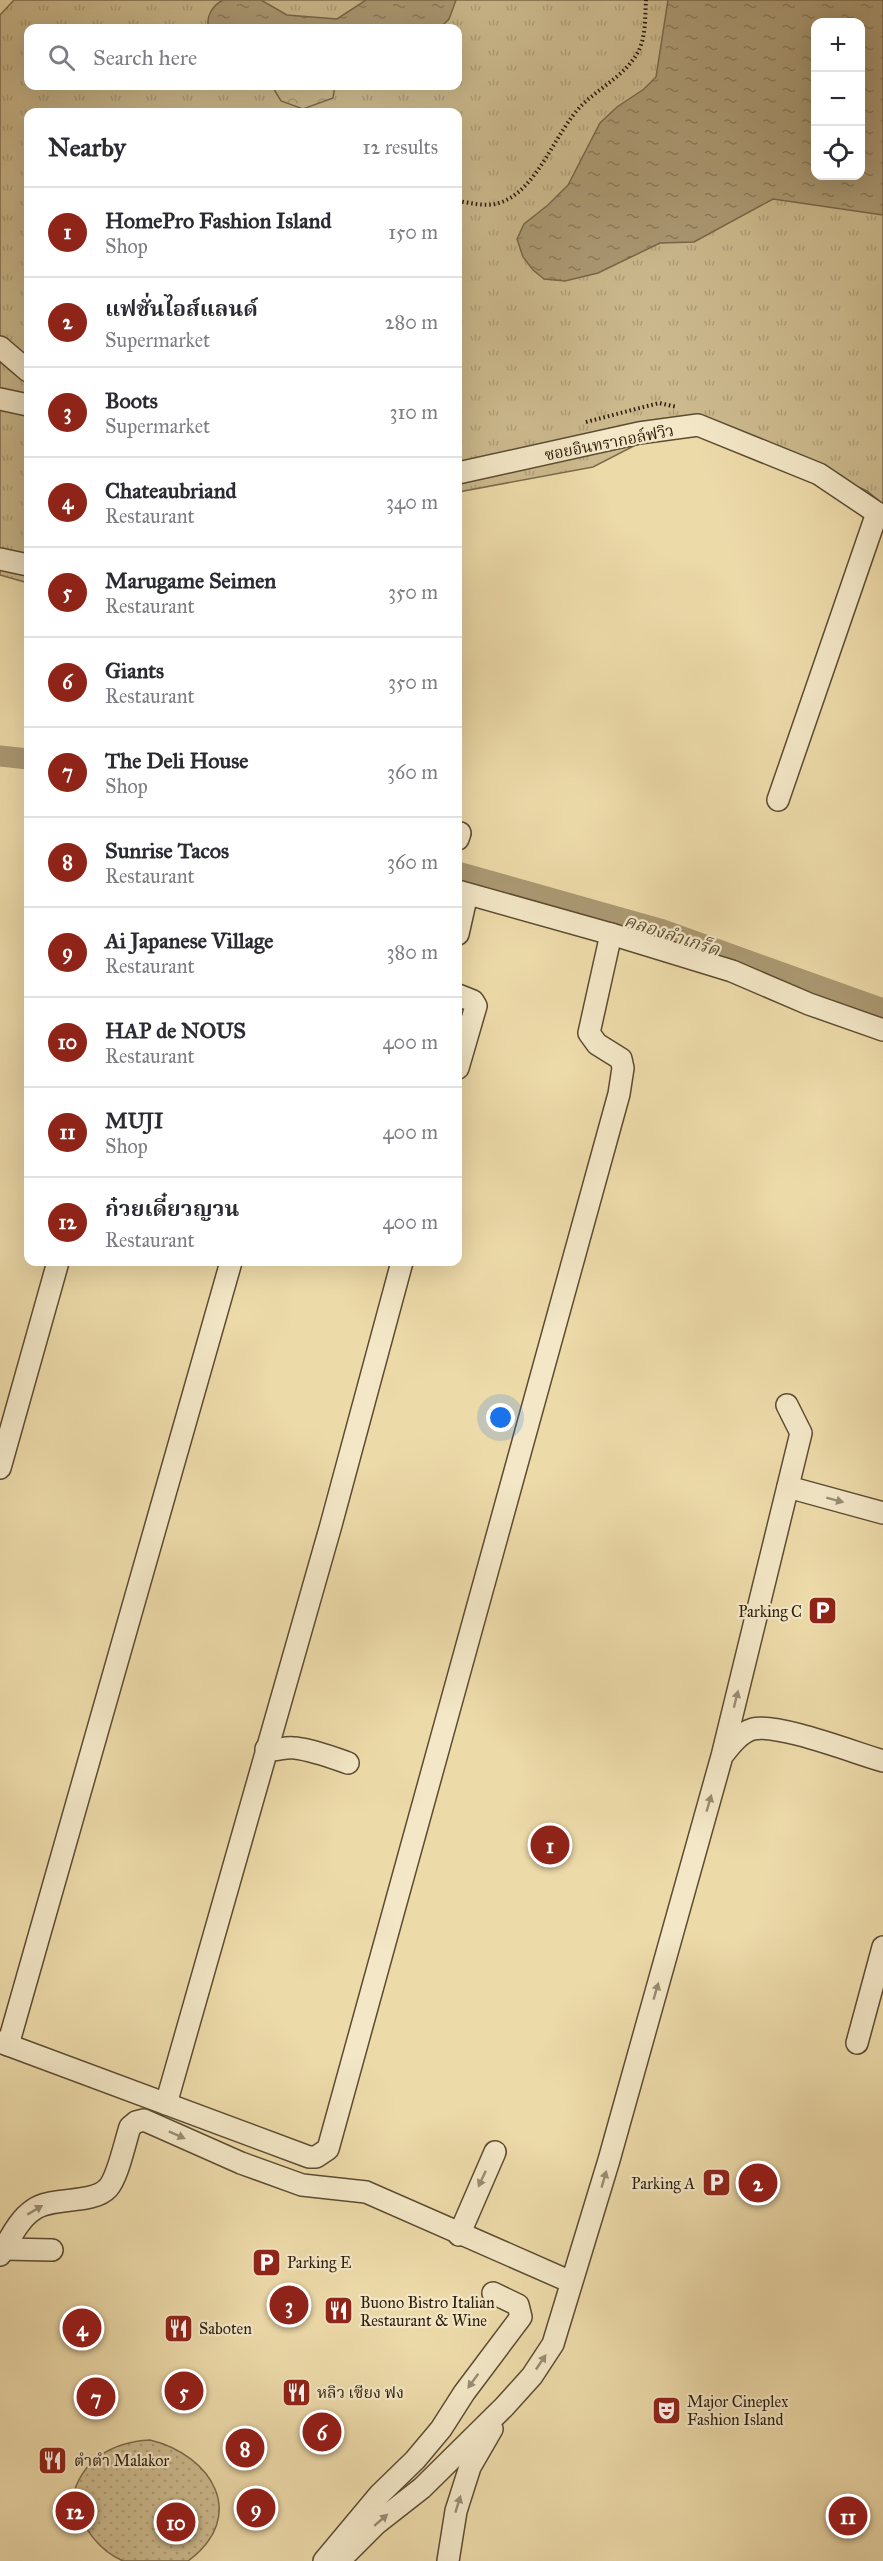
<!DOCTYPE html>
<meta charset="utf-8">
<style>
:root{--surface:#fff;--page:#f2f2f3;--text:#2b2b33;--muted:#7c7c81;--line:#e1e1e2;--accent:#8f2418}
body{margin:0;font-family:"IM FELL Great Primer","Noto Serif Thai",serif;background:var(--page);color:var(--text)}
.controls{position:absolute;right:18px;top:18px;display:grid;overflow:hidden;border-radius:12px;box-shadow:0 6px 24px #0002}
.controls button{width:54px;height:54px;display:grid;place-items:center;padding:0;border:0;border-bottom:2px solid var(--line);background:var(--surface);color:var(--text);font:30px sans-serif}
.you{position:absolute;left:501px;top:1418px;width:21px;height:21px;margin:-15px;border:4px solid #fff;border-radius:50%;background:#1a73e8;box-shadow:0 0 0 9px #1a73e833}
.badge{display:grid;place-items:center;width:39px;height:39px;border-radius:50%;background:var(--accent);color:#fff;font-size:20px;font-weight:700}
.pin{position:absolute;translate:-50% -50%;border:3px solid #fff;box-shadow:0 2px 6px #0006}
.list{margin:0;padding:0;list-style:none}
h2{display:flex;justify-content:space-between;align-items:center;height:78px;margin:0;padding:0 24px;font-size:26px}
h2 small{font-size:20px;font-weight:400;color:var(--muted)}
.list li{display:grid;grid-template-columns:39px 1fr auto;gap:18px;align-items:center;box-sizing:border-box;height:90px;padding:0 24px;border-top:2px solid var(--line)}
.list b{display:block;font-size:22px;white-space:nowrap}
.list p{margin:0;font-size:20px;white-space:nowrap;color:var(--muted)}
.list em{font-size:20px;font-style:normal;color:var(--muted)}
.icon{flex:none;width:33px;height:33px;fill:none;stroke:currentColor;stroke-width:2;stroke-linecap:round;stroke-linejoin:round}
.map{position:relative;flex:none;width:883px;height:2561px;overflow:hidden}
.search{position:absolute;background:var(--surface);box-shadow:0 6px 24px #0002;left:24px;top:24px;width:438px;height:66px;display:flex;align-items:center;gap:15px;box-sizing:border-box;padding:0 21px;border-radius:12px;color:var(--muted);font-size:22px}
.panel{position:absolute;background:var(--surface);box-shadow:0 6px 24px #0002;left:24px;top:108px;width:438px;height:1158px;border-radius:12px}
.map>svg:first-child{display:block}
</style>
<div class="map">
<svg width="883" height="2561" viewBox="0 0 883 2561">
<defs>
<pattern id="grass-tufts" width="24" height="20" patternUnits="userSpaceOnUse" patternTransform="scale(1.5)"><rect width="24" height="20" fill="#ccba8e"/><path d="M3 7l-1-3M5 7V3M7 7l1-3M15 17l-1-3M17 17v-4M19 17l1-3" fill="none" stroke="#af9f79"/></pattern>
<pattern id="forest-crowns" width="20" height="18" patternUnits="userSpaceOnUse" patternTransform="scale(1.5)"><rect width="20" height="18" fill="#ccba8e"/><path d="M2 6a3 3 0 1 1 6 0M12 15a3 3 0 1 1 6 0" fill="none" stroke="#af9f79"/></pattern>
<pattern id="park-dots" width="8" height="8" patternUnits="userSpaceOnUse" patternTransform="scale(1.5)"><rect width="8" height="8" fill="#ccba8e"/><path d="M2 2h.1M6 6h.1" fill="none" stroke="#af9f79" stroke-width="1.8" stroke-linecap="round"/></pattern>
<pattern id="water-ripples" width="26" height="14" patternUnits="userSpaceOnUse" patternTransform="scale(1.5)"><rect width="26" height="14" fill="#ab9973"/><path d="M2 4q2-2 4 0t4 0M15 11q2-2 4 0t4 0" fill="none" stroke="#8b7c5d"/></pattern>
</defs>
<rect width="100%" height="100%" fill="#eddaa9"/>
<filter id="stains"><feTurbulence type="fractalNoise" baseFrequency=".00333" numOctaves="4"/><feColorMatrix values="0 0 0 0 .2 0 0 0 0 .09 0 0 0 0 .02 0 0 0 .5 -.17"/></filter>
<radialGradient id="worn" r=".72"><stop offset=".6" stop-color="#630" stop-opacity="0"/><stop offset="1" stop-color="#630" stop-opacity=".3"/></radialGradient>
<path fill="url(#grass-tufts)" stroke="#7c6b4c" stroke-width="1.5" fill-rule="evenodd" d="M 14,0 L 883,0 L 883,504 L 867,491 L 694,415 L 593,467 L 458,492 L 458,112 L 28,112 L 28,583 L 0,575 L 0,15 ZM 816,22 L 860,22 L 860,176 L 816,176 ZM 28,28 L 458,28 L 458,86 L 28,86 Z"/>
<path fill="url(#forest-crowns)" stroke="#7c6b4c" stroke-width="1.5" d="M 272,86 L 335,86 L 333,98 L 303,109 L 281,101 Z"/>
<path fill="url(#park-dots)" stroke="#7c6b4c" stroke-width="1.5" d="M 150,2440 C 212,2455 249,2516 188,2561 L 123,2561 C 96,2549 83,2526 72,2499 C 81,2460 112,2442 150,2440 Z"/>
<g fill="url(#water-ripples)" stroke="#786749" stroke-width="1.5" fill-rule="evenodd">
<path d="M 223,0 L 261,0 L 287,15 L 337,19 L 366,0 L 456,0 L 449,19 L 440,28 L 209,28 C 205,17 213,5 223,0 Z"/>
<path d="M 668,0 L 883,0 L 883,215 L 773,199 L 694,242 L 660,243 L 598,273 L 565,281 L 544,279 L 533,270 L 523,257 L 517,239 L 524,224 L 548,205 L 568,185 L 600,123 L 617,107 L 644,89 L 656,77 ZM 816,22 L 860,22 L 860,176 L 816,176 Z"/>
</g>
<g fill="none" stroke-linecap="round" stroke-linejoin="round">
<g stroke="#ab9973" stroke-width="21">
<path d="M 0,756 L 28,759"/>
<path d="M 458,872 L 660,929 L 883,1009"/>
</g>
<defs>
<g id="minor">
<path d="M 0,347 L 28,371"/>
<path d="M 0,399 L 28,405"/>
<path d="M 458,473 L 639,433 L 698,425 L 819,474 L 883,517"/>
<path d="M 0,559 L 28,565"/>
<path d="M 778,800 L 877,513"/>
<path d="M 458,839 L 460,833"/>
<path d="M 458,891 L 611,934 L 732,971 L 809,1004 L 883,1030"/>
<path d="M 458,934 L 467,894"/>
<path d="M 458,995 L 473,1001 L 476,1006 L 458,1068"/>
<path d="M 0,1468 L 58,1262"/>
<path d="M 788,1487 L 883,1513"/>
<path d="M 266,1749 C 277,1752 284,1746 295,1748 C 313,1750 331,1757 348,1763"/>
<path d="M 723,1752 L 801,1433 L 787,1405"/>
<path d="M 0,2042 L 8,2045 L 231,1262"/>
<path d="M 857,2043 L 883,1947"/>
<path d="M 8,2045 L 309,2157 L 316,2157 L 328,2149 L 619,1094 L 623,1068 L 621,1059 L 597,1044 L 589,1033 L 611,934"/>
<path d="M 166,2104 L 331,1525 L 402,1262"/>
<path d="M 459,2235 L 495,2152"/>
<path d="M 4,2249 L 52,2250"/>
<path d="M 0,2255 C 9,2241 18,2220 33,2210 C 52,2196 92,2205 108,2188 C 118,2177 125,2142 130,2127 L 136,2122 L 144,2120 L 241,2163 L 302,2185 L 366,2192 L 571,2282"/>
<path d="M 324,2561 L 380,2494 L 415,2460 L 441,2429 L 464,2393 L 521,2317 L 518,2305 L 493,2293"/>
<path d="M 339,2561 L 376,2524 L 422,2488 L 504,2407 L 532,2376 L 553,2344 L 609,2160 L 722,1756 C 730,1746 739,1733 753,1729 C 778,1723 855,1753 883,1761"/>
<path d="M 448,2561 L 456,2511 L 470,2467 L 492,2429"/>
</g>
</defs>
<use href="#minor" stroke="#5c4c32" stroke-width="24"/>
<g stroke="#2b1c0a" stroke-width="4" stroke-dasharray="1.5 3" stroke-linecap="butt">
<path d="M 458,201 C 470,203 486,207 499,203 C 538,191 555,131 583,104 C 602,86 627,74 639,50 C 646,35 645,16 646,0"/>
<path d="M 586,422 L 659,403 L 677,407"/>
</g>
<use href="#minor" stroke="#f3e7c7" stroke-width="21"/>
</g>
<defs><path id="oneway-solid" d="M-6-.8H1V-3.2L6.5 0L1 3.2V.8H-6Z" transform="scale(1.5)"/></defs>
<g fill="#998c72">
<use href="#oneway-solid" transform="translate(835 1500) rotate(15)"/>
<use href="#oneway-solid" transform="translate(736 1699) rotate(-76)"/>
<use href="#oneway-solid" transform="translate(709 1803) rotate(-74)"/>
<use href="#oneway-solid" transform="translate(656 1991) rotate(-74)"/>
<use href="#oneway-solid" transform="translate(177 2135) rotate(24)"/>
<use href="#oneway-solid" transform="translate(482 2179) rotate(115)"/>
<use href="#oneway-solid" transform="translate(604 2179) rotate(-74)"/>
<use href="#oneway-solid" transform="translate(35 2210) rotate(-31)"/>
<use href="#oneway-solid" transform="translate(541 2362) rotate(-56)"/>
<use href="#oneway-solid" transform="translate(473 2381) rotate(126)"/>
<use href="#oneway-solid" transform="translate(458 2504) rotate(-73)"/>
<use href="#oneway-solid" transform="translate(381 2520) rotate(-41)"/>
</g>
<defs>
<symbol id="parking-square" viewBox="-11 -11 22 22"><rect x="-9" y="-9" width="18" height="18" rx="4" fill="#8f2418" stroke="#f3e7c7"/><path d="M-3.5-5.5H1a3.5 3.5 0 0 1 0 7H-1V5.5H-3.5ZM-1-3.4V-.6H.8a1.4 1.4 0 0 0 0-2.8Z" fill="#fff"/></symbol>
<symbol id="restaurant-square" viewBox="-11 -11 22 22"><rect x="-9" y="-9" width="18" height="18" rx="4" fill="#8f2418" stroke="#f3e7c7"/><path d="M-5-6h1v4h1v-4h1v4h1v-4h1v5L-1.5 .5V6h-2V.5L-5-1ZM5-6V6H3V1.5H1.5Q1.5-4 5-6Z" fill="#fff"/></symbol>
<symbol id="theatre-square" viewBox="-11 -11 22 22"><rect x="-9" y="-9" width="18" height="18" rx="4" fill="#8f2418" stroke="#f3e7c7"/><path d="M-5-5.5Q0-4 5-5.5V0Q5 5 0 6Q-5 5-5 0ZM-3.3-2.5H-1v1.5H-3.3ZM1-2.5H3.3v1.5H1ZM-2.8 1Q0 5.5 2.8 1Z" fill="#fff"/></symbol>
</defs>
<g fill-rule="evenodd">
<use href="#parking-square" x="806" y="1594" width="33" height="33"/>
<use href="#parking-square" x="700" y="2166" width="33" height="33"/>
<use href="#parking-square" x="250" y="2246" width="33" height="33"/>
<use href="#restaurant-square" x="322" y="2294" width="33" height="33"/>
<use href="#restaurant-square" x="162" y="2312" width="33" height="33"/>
<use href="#restaurant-square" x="280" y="2376" width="33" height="33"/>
<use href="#theatre-square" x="650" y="2394" width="33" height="33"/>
<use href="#restaurant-square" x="36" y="2444" width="33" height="33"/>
</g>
<g text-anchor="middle" stroke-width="4.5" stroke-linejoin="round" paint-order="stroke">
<g font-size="16" fill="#2b1c0a" stroke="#f3e7c7">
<text transform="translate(609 442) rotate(-11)" y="6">ซอยอินทรากอล์ฟวิว</text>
</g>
<g font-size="16" fill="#2b1c0a" stroke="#f3e7c7" text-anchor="start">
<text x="802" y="1617" text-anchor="end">Parking C</text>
<text x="695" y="2189" text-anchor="end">Parking A</text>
<text x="287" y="2268">Parking E</text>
<text x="360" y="2308">Buono Bistro Italian<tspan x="360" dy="18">Restaurant &amp; Wine</tspan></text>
<text x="199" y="2334">Saboten</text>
<text x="317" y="2398">หลิว เซียง ฟง</text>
<text x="687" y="2407">Major Cineplex<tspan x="687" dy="18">Fashion Island</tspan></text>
<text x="74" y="2466">ตำตำ Malakor</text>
</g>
<g font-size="18" font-style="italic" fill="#5e4e34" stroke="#f3e7c7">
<text transform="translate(672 935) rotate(18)" y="6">คลองลำเกร็ด</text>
</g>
</g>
<rect width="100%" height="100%" filter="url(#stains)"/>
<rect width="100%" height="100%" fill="url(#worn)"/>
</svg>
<div class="controls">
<button>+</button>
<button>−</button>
<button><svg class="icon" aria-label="locate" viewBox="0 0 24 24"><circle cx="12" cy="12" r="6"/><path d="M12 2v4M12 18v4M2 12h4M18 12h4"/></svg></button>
</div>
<div class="you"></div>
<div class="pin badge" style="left:550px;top:1845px">1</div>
<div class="pin badge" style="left:758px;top:2183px">2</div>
<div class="pin badge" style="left:289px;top:2305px">3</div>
<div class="pin badge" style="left:82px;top:2328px">4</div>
<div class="pin badge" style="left:184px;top:2391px">5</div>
<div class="pin badge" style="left:322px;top:2432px">6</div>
<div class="pin badge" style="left:96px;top:2397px">7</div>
<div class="pin badge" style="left:245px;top:2448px">8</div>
<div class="pin badge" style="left:256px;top:2508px">9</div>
<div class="pin badge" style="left:176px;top:2522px">10</div>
<div class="pin badge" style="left:848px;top:2516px">11</div>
<div class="pin badge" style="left:75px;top:2511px">12</div>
<div class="search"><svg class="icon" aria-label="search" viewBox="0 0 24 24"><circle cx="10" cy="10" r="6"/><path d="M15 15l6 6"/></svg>Search here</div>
<section class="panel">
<h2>Nearby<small>12 results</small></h2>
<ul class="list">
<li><span class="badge">1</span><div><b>HomePro Fashion Island</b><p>Shop</p></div><em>150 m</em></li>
<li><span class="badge">2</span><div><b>แฟชั่นไอส์แลนด์</b><p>Supermarket</p></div><em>280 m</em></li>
<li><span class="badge">3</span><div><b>Boots</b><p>Supermarket</p></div><em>310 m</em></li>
<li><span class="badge">4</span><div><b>Chateaubriand</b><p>Restaurant</p></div><em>340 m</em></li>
<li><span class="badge">5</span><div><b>Marugame Seimen</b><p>Restaurant</p></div><em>350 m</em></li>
<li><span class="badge">6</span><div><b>Giants</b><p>Restaurant</p></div><em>350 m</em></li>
<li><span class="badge">7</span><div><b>The Deli House</b><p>Shop</p></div><em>360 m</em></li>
<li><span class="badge">8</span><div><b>Sunrise Tacos</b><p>Restaurant</p></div><em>360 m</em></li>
<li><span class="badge">9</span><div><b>Ai Japanese Village</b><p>Restaurant</p></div><em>380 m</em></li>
<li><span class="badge">10</span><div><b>HAP de NOUS</b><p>Restaurant</p></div><em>400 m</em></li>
<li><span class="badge">11</span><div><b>MUJI</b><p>Shop</p></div><em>400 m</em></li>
<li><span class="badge">12</span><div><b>ก๋วยเดี๋ยวญวน</b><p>Restaurant</p></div><em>400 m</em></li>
</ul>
</section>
</div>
